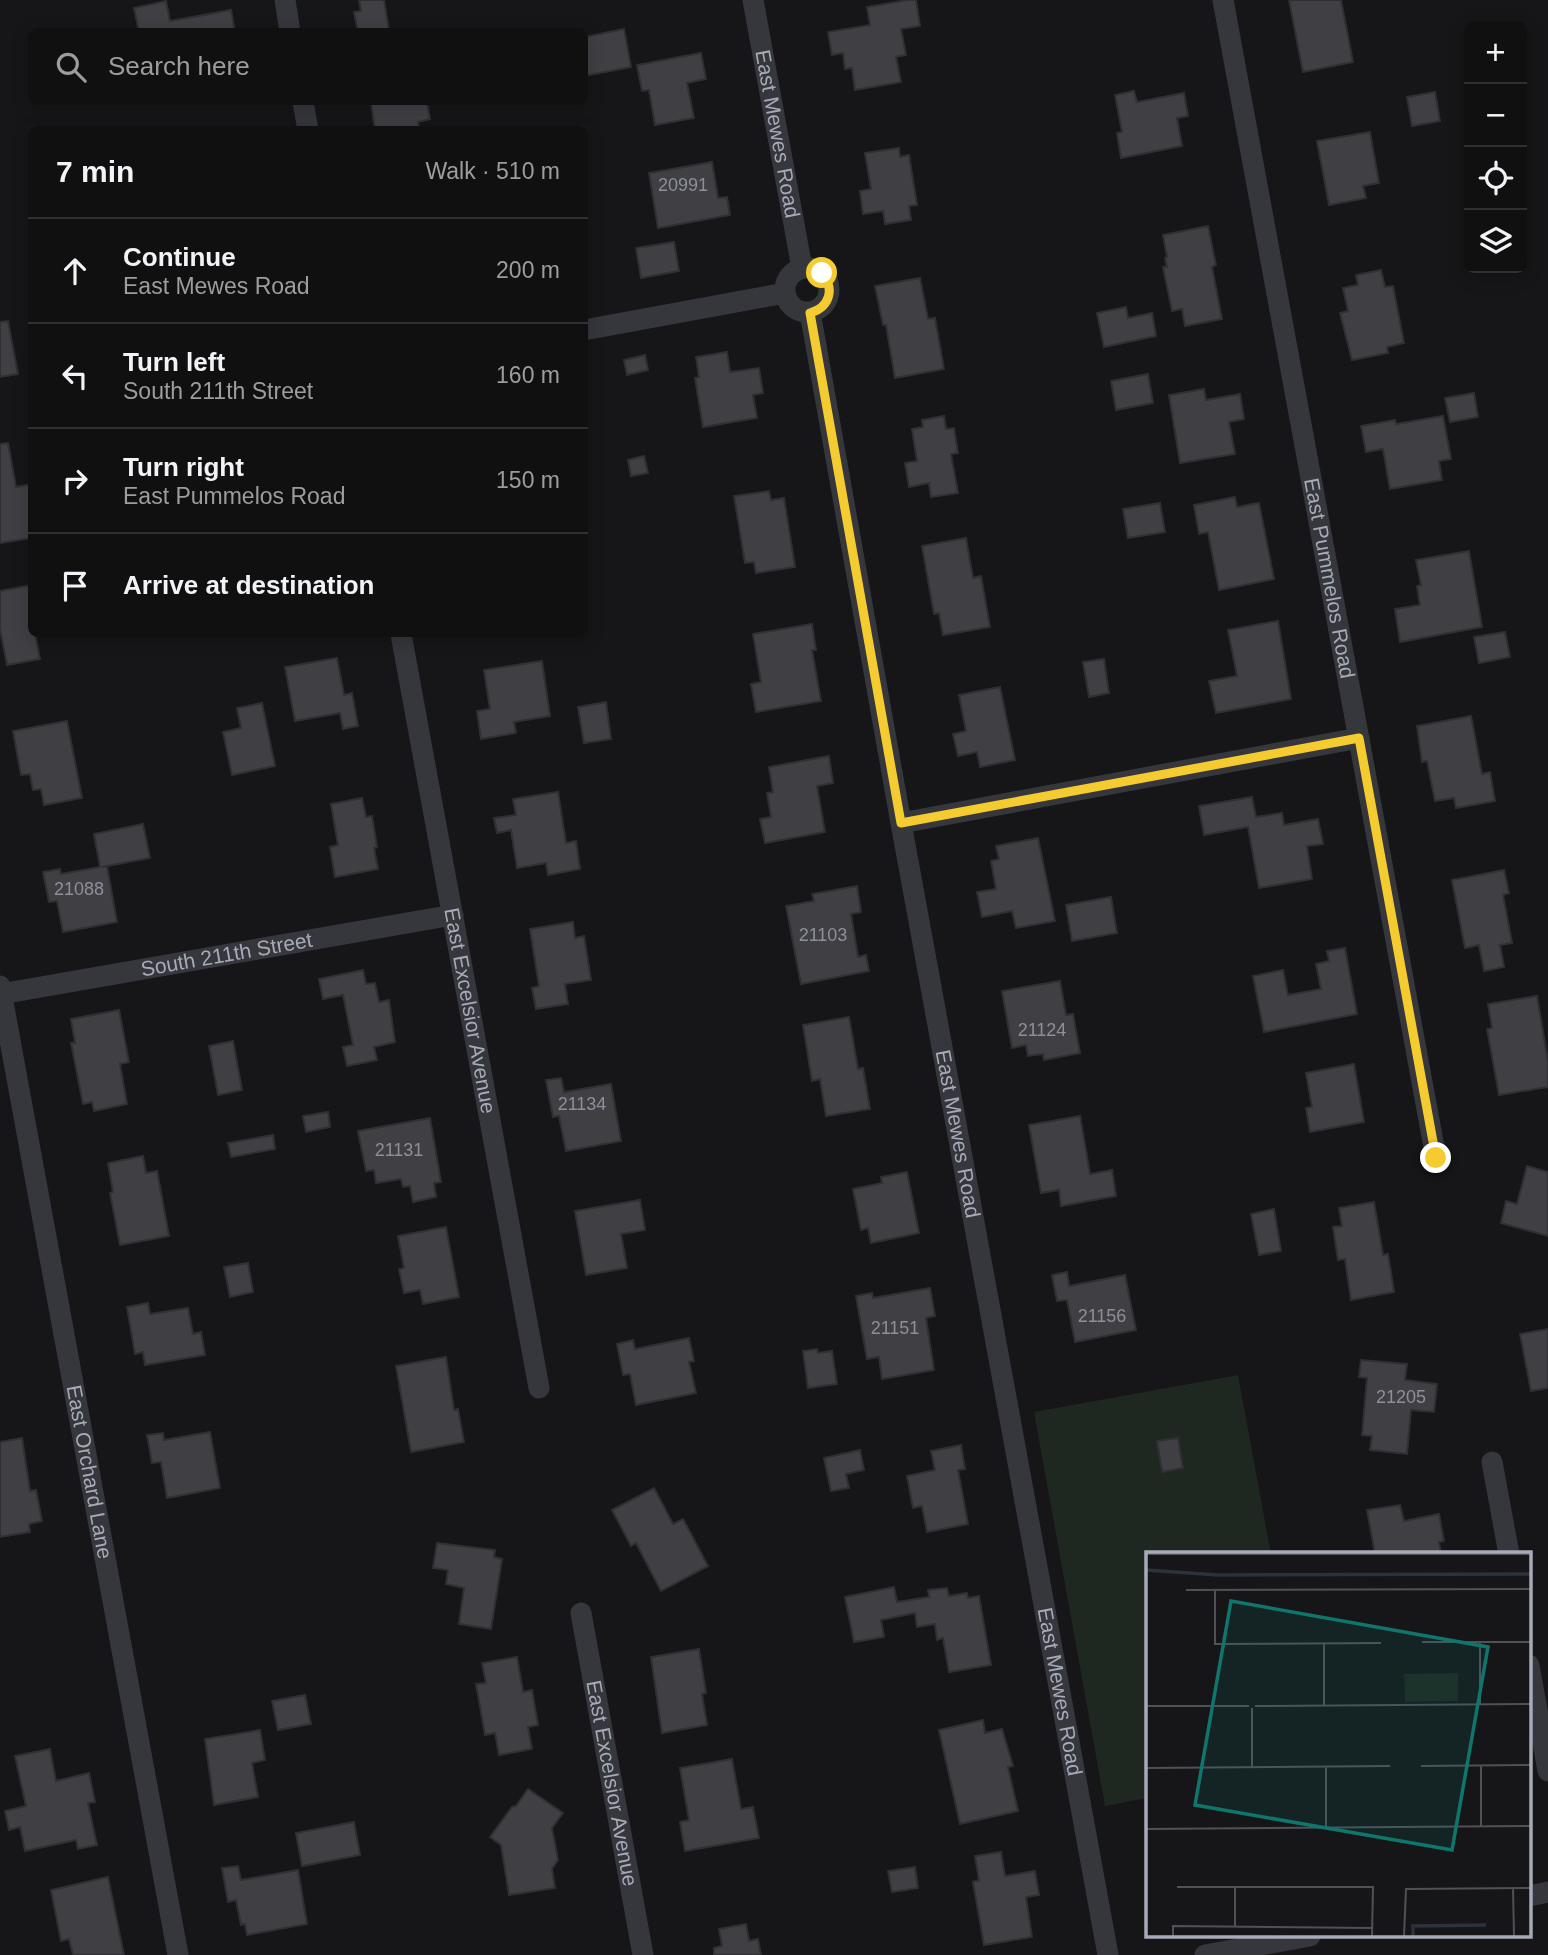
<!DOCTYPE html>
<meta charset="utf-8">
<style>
:root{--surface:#101011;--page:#1e1e1f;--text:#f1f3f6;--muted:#9c9d9f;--line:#303031}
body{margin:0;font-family:Arial,sans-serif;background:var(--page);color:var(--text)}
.controls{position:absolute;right:21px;top:21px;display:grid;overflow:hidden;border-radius:10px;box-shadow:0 4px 18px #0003}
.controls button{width:63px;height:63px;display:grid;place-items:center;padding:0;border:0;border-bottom:2px solid var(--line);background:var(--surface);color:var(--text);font:35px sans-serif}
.stop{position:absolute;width:21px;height:21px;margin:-16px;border:5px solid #f5cc30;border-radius:50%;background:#fff}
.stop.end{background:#f5cc30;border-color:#fff;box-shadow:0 2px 7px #0008}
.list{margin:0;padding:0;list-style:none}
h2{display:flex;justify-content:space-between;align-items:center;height:91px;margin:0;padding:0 28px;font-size:30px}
h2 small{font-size:23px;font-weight:400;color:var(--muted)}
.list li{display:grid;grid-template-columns:46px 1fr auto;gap:21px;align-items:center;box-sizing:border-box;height:105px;padding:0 28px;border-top:2px solid var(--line)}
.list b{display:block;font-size:26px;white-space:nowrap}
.list p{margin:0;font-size:23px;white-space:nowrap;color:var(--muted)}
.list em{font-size:23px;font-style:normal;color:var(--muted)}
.icon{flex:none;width:38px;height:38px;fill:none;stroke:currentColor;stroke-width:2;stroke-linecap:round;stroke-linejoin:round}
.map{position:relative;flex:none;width:1548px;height:1955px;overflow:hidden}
.search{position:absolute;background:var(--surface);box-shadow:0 4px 18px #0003;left:28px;top:28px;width:560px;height:77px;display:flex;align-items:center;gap:18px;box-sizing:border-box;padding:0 24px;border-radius:10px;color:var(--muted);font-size:26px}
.panel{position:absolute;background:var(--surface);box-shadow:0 4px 18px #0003;left:28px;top:126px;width:560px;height:511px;border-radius:10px}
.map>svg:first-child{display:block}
</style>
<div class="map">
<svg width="1548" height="1955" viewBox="0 0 1548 1955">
<rect width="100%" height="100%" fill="#161517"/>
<path fill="#1f2721" d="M 1238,1375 L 1271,1554 L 1147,1554 L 1147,1798 L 1105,1806 L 1034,1412 Z"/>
<g fill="#403f44" stroke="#302f33" stroke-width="2">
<path d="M 359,0 L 384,0 L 389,30 L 358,32 L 354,12 L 361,11 Z"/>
<path d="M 908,0 L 916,0 L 920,26 L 901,29 L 906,55 L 896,57 L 901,82 L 855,90 L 852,68 L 845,69 L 843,53 L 832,55 L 828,32 L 870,25 L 867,7 Z"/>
<path d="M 1289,0 L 1341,0 L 1353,62 L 1303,72 Z"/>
<path d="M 166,1 L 170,21 L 231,10 L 235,32 L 139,32 L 134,8 Z"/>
<path d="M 624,29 L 631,67 L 584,76 L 584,37 Z"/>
<path d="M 701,53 L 706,79 L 687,83 L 694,118 L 655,125 L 649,90 L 642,91 L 637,65 Z"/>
<path d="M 1134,91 L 1137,102 L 1184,93 L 1188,116 L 1177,118 L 1182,146 L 1121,158 L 1117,133 L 1122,132 L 1115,95 Z"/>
<path d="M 1435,92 L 1440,121 L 1412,126 L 1407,97 Z"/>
<path d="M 371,102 L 427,102 L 430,119 L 418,122 L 420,130 L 375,130 Z"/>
<path d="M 1370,132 L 1379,183 L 1363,186 L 1366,198 L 1329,205 L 1317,141 Z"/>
<path d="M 899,148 L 900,157 L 909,155 L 917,205 L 909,206 L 911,220 L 885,224 L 883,211 L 863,214 L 860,191 L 871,189 L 865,153 Z"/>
<path d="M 712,162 L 718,198 L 727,197 L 730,215 L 658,228 L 649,173 Z"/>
<path d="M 1208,226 L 1216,265 L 1212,267 L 1222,319 L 1185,326 L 1182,309 L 1172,311 L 1163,267 L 1167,267 L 1165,258 L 1167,257 L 1163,235 Z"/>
<path d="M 674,242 L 679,271 L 641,278 L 636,248 Z"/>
<path d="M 1381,270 L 1385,287 L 1393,286 L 1404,343 L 1387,347 L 1388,353 L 1352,360 L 1340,313 L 1348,311 L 1343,288 L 1358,285 L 1356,275 Z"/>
<path d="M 920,278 L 928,319 L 935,318 L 944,369 L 895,378 L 886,325 L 883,325 L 875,286 Z"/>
<path d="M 1126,307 L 1128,318 L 1152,313 L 1156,336 L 1104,347 L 1097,313 Z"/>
<path d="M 8,321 L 18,374 L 0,377 L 0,322 Z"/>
<path d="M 727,352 L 730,372 L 759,368 L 763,393 L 753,395 L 757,418 L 703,427 L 695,378 L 699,377 L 696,357 Z"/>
<path d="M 645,355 L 648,370 L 627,375 L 624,360 Z"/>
<path d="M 1148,374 L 1153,403 L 1116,410 L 1111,381 Z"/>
<path d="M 1204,389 L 1206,400 L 1240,394 L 1244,419 L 1229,422 L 1235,454 L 1180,463 L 1169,395 Z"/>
<path d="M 1474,393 L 1478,417 L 1450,422 L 1445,398 Z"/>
<path d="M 944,416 L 946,429 L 954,428 L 958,453 L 951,454 L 958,493 L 931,497 L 929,483 L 909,487 L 905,463 L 917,461 L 912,429 L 923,427 L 922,420 Z"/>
<path d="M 1443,416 L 1451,459 L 1439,461 L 1442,480 L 1390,489 L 1383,449 L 1366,452 L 1361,426 L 1395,420 L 1396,424 Z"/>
<path d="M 8,443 L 16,487 L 32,484 L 32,515 L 29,515 L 32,538 L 0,543 L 0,444 Z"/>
<path d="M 644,456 L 648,473 L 631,476 L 628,460 Z"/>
<path d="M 769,491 L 771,500 L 784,498 L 795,567 L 756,573 L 754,562 L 745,563 L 734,496 Z"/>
<path d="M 1235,497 L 1237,507 L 1259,503 L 1274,579 L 1219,590 L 1208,532 L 1199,534 L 1194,505 Z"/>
<path d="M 1160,503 L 1165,532 L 1128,538 L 1123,509 Z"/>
<path d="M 966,538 L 973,578 L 981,576 L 990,627 L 943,635 L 939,613 L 934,614 L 922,546 Z"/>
<path d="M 1469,551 L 1482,627 L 1400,642 L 1395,609 L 1420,605 L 1417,586 L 1421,585 L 1416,560 Z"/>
<path d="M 32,585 L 32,634 L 35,634 L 40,659 L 7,665 L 0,629 L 0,591 Z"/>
<path d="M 1278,621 L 1291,699 L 1216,713 L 1209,681 L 1237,676 L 1228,630 Z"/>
<path d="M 812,624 L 816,650 L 812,650 L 821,701 L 756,712 L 751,684 L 761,682 L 753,634 Z"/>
<path d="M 1505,632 L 1510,657 L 1479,663 L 1474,637 Z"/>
<path d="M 337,658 L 344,695 L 352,693 L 358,726 L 343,729 L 340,713 L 295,721 L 285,667 Z"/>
<path d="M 1104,659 L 1109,693 L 1089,697 L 1083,662 Z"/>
<path d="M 542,661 L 550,716 L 514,722 L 516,733 L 481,739 L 477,711 L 490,709 L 484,670 Z"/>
<path d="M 1000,687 L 1015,760 L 980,767 L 977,752 L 958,756 L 953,734 L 966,731 L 959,695 Z"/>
<path d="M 606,702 L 611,739 L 584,743 L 578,707 Z"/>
<path d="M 262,703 L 275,766 L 232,775 L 223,732 L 241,728 L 237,708 Z"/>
<path d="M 1471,716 L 1482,774 L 1490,772 L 1495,801 L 1456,808 L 1454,798 L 1435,801 L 1427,761 L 1422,762 L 1417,726 Z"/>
<path d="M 67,721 L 82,798 L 44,805 L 41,789 L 33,790 L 30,774 L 21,775 L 13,731 Z"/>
<path d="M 829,756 L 833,783 L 817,786 L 825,832 L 765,843 L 760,819 L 771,817 L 767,793 L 773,792 L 769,767 Z"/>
<path d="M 558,792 L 566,843 L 576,841 L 580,869 L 548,875 L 546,863 L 517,868 L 511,830 L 497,833 L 494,818 L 516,815 L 513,799 Z"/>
<path d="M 1252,797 L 1256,817 L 1282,813 L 1284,825 L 1318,819 L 1323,844 L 1307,846 L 1312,879 L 1259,888 L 1248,827 L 1204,835 L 1199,806 Z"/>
<path d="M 362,798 L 366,817 L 372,816 L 377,847 L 374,848 L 378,869 L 335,877 L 330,847 L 338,845 L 331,804 Z"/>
<path d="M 143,824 L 150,858 L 102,867 L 107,866 L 117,922 L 63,932 L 57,901 L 49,902 L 43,872 L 60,869 L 61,874 L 100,867 L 94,834 Z"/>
<path d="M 1038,838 L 1055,921 L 1016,928 L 1012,911 L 982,917 L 977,892 L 996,889 L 991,861 L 999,859 L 996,846 Z"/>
<path d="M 1504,870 L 1509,893 L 1503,895 L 1512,943 L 1500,945 L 1504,967 L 1484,971 L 1479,945 L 1465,948 L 1452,880 Z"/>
<path d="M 857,886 L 861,912 L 851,914 L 858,957 L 866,955 L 869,971 L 801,984 L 786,906 L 814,901 L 812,894 Z"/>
<path d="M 1111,897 L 1117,933 L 1072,941 L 1066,905 Z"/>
<path d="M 573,922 L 575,938 L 584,936 L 591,980 L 565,984 L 568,1004 L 536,1009 L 532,988 L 539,986 L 530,929 Z"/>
<path d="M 1345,948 L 1357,1014 L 1264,1032 L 1253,976 L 1283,970 L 1288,995 L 1321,989 L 1316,964 L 1329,961 L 1327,951 Z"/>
<path d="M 363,970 L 366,984 L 375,983 L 379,1002 L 389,1000 L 395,1042 L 374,1047 L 377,1060 L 347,1066 L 343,1047 L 353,1045 L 343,995 L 323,999 L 319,979 Z"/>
<path d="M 1060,981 L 1066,1015 L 1073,1014 L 1080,1053 L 1044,1060 L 1043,1054 L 1028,1056 L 1026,1045 L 1012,1048 L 1002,991 Z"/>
<path d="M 1537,996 L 1548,1061 L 1548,1087 L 1499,1095 L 1487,1029 L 1492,1028 L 1488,1004 Z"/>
<path d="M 119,1010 L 129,1062 L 120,1064 L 127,1104 L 94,1111 L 92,1102 L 83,1104 L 71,1043 L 75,1043 L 71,1019 Z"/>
<path d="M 849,1017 L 858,1069 L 863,1068 L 870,1109 L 826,1116 L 820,1079 L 812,1081 L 803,1025 Z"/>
<path d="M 233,1041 L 242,1090 L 218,1095 L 209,1046 Z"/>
<path d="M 1354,1064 L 1364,1122 L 1310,1132 L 1306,1108 L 1312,1107 L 1306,1073 Z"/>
<path d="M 561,1078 L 564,1092 L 611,1084 L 621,1141 L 566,1151 L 559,1116 L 553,1117 L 546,1080 Z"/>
<path d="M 328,1112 L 330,1127 L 306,1132 L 303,1116 Z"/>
<path d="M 1080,1116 L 1090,1174 L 1112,1170 L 1116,1196 L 1061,1206 L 1059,1190 L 1041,1193 L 1029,1125 Z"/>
<path d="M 430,1118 L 441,1182 L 434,1183 L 436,1197 L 413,1202 L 410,1186 L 403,1187 L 401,1179 L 376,1183 L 374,1170 L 366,1171 L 358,1131 Z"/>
<path d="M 273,1135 L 275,1149 L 231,1157 L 228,1143 Z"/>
<path d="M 143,1156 L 146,1173 L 157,1171 L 169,1236 L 120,1245 L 110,1193 L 113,1192 L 108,1163 Z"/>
<path d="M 1527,1166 L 1548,1172 L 1548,1236 L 1501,1223 L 1506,1201 L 1517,1204 Z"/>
<path d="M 907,1172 L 919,1233 L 871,1243 L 868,1228 L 861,1230 L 853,1189 L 882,1183 L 881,1177 Z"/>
<path d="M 640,1200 L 645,1230 L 621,1234 L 627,1268 L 586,1275 L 575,1211 Z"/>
<path d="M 1374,1202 L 1383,1255 L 1388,1254 L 1394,1292 L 1351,1300 L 1345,1259 L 1338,1260 L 1333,1227 L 1342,1226 L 1339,1208 Z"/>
<path d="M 1274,1209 L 1281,1251 L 1259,1255 L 1251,1214 Z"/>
<path d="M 446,1227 L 459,1297 L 423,1304 L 420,1290 L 404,1293 L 399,1269 L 404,1268 L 398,1236 Z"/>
<path d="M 248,1263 L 253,1292 L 230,1297 L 224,1267 Z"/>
<path d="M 1067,1272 L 1069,1286 L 1125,1275 L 1136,1330 L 1075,1342 L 1067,1300 L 1057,1301 L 1052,1275 Z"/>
<path d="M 930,1288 L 935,1316 L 926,1318 L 934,1370 L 882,1379 L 879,1357 L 867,1359 L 856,1296 L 872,1293 L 873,1298 Z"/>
<path d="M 148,1303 L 150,1314 L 188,1308 L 193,1334 L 201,1332 L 205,1355 L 145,1365 L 143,1352 L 135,1354 L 127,1307 Z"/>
<path d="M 1548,1329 L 1548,1388 L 1531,1391 L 1520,1334 Z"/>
<path d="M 689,1338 L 694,1361 L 689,1362 L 696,1393 L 636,1405 L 630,1374 L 623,1375 L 617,1344 L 633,1340 L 635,1349 Z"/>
<path d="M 817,1349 L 818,1353 L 832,1351 L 837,1384 L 808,1388 L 803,1351 Z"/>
<path d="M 446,1357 L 454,1410 L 458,1409 L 464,1442 L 411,1452 L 396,1366 Z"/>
<path d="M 1361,1360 L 1407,1364 L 1405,1380 L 1437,1384 L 1434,1412 L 1411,1410 L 1407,1454 L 1370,1450 L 1372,1436 L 1362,1435 L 1367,1378 L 1359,1377 Z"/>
<path d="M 210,1432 L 220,1488 L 167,1498 L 161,1462 L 152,1463 L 147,1435 L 163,1433 L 164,1440 Z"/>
<path d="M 22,1438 L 30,1491 L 36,1490 L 42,1521 L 29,1524 L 30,1532 L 0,1537 L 0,1442 Z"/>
<path d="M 1178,1438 L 1183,1468 L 1162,1472 L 1157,1441 Z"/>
<path d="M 961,1445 L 965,1469 L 958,1470 L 968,1524 L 927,1532 L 922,1506 L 913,1508 L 907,1476 L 935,1470 L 931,1451 Z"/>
<path d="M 860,1450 L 864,1470 L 846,1474 L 849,1488 L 831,1491 L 824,1458 Z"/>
<path d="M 654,1488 L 673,1524 L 683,1519 L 708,1566 L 661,1591 L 636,1543 L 631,1546 L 612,1510 Z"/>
<path d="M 1400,1505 L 1404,1521 L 1439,1514 L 1444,1541 L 1439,1542 L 1441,1554 L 1375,1554 L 1367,1510 Z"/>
<path d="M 437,1543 L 495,1550 L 494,1557 L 502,1559 L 491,1629 L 459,1624 L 464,1588 L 446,1584 L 448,1570 L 433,1568 Z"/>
<path d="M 894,1587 L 897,1602 L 929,1597 L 928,1590 L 947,1588 L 949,1596 L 967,1593 L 968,1598 L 979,1596 L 991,1665 L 949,1672 L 943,1638 L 937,1640 L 935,1624 L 917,1627 L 915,1613 L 881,1620 L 884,1637 L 854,1642 L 845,1597 Z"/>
<path d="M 699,1649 L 706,1693 L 702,1694 L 707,1725 L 662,1733 L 651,1657 Z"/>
<path d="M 517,1657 L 523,1692 L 532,1690 L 538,1725 L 528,1727 L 532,1749 L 499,1755 L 495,1733 L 485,1735 L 476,1684 L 486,1683 L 482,1663 Z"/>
<path d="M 305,1695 L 311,1724 L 278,1730 L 272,1701 Z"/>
<path d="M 983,1720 L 985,1733 L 1002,1729 L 1013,1766 L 1008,1767 L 1018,1811 L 960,1824 L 939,1730 Z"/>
<path d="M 260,1730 L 265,1760 L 252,1763 L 258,1797 L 214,1805 L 205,1739 Z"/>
<path d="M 50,1749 L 56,1781 L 89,1773 L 95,1802 L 88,1803 L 97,1845 L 78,1849 L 76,1840 L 25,1851 L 20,1827 L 9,1830 L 5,1811 L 26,1806 L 15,1756 Z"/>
<path d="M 732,1759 L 741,1809 L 753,1807 L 759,1838 L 685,1851 L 680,1822 L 689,1820 L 680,1768 Z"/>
<path d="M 528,1789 L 563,1813 L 552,1828 L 558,1860 L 552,1869 L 555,1888 L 509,1895 L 501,1845 L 490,1837 L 512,1807 L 516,1806 Z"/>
<path d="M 354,1822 L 360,1855 L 302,1866 L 296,1833 Z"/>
<path d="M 1001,1852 L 1005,1876 L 1035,1871 L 1039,1895 L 1026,1897 L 1032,1937 L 984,1945 L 973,1882 L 979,1880 L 975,1856 Z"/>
<path d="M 238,1866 L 241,1880 L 298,1870 L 307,1924 L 247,1935 L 245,1924 L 241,1925 L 236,1900 L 228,1902 L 222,1868 Z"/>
<path d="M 915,1867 L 918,1888 L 892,1892 L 888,1871 Z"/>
<path d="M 108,1877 L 124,1955 L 73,1955 L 69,1939 L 61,1941 L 51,1890 Z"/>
<path d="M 746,1924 L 749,1941 L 758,1939 L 761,1955 L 714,1955 L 714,1948 L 722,1946 L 719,1929 Z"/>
</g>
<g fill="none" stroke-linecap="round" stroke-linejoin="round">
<g stroke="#36373c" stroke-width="21">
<path d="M 285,0 L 290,32"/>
<path id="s1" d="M 753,0 L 802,268"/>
<path id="s2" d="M 1223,0 L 1436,1158"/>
<path d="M 303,102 L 308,130"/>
<circle cx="807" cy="290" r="22"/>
<path id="s3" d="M 810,312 L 901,823 L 1108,1955"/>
<path d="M 584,330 L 785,293"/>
<path id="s4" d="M 401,634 L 539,1388"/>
<path d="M 901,823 L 1359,738"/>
<path id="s5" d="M 0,986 L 178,1955"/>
<path id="s6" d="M 1,994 L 453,915"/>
<path d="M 1492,1462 L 1509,1554"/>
<path id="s7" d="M 581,1613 L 643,1955"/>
<path d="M 1529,1665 L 1548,1771"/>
<path d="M 1529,1896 L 1548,1892"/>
<path d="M 1205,1955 L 1310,1936"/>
</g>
</g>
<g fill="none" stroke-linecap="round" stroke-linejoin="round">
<path stroke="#f5cc30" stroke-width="9" d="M 822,273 C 835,289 830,307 810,313 L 901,823 L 1359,738 L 1436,1158"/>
</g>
<g text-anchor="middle" stroke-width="7" stroke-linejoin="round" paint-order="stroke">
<g font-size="18" fill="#8d8f9b">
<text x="683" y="191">20991</text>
<text x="79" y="895">21088</text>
<text x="823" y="941">21103</text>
<text x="1042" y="1036">21124</text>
<text x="582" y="1110">21134</text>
<text x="399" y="1156">21131</text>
<text x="1102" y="1322">21156</text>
<text x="895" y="1334">21151</text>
<text x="1401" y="1403">21205</text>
</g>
<g font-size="21" fill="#a7aab8" stroke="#111012">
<text dy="7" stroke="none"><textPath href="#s1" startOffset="136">East Mewes Road</textPath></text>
<text dy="7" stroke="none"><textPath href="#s2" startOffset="588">East Pummelos Road</textPath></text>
<text dy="7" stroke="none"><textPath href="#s6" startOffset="229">South 211th Street</textPath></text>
<text dy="7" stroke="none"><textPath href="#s4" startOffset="383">East Excelsior Avenue</textPath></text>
<text dy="7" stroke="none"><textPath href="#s3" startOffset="835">East Mewes Road</textPath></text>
<text dy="7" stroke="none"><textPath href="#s5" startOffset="494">East Orchard Lane</textPath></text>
<text dy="7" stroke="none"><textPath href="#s3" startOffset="1402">East Mewes Road</textPath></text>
<text dy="7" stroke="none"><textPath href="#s7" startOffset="173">East Excelsior Avenue</textPath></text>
</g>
</g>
<g transform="translate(1146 1552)">
<rect width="385" height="385" fill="#161517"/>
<path d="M 312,121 L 312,149 L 259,150 L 258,122 Z" fill="#1f2721"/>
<path fill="none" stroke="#2b323b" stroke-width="3.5" d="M 0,18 L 72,23 L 385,22M 267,384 L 267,374 L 340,373"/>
<path fill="none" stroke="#505157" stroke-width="2" d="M 0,2 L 385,2M 40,38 L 385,37M 69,38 L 69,92 L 235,91M 276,90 L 385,90M 334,90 L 334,152M 178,91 L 178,154M 0,154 L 103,154M 109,154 L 385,152M 106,156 L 106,215M 275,214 L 385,213M 335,214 L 335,274M 180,215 L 180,275M 0,216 L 244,214M 0,277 L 385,274M 31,335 L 227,335 L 226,384M 89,335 L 89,374M 367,336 L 368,384M 27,384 L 27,374 L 227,376M 258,384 L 260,337 L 385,336"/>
<path fill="#0f766e" fill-opacity="0.15" stroke="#0f766e" stroke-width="3.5" d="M 85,49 L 342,95 L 306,298 L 49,253 Z"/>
<rect width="385" height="385" fill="none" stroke="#a7aab8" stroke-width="3.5"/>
</g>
</svg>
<div class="controls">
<button>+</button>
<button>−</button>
<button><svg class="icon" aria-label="locate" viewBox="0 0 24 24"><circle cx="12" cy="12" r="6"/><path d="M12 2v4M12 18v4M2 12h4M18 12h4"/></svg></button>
<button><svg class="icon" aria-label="layers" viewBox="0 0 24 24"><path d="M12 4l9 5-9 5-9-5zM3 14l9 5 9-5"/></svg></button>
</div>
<div class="stop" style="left:822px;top:273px"></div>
<div class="stop end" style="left:1436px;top:1158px"></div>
<div class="search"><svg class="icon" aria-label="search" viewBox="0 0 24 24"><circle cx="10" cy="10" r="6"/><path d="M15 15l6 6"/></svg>Search here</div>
<section class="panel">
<h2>7 min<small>Walk · 510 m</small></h2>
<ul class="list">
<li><svg class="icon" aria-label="ahead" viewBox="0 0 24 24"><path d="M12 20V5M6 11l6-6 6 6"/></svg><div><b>Continue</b><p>East Mewes Road</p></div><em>200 m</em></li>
<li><svg class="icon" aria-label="left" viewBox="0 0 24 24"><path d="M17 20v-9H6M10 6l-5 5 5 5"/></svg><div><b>Turn left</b><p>South 211th Street</p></div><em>160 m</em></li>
<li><svg class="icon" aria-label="right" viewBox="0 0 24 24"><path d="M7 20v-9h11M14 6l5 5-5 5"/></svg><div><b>Turn right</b><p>East Pummelos Road</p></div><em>150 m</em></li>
<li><svg class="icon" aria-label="arrive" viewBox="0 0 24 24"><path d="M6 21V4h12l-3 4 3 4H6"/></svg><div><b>Arrive at destination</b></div></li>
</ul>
</section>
</div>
